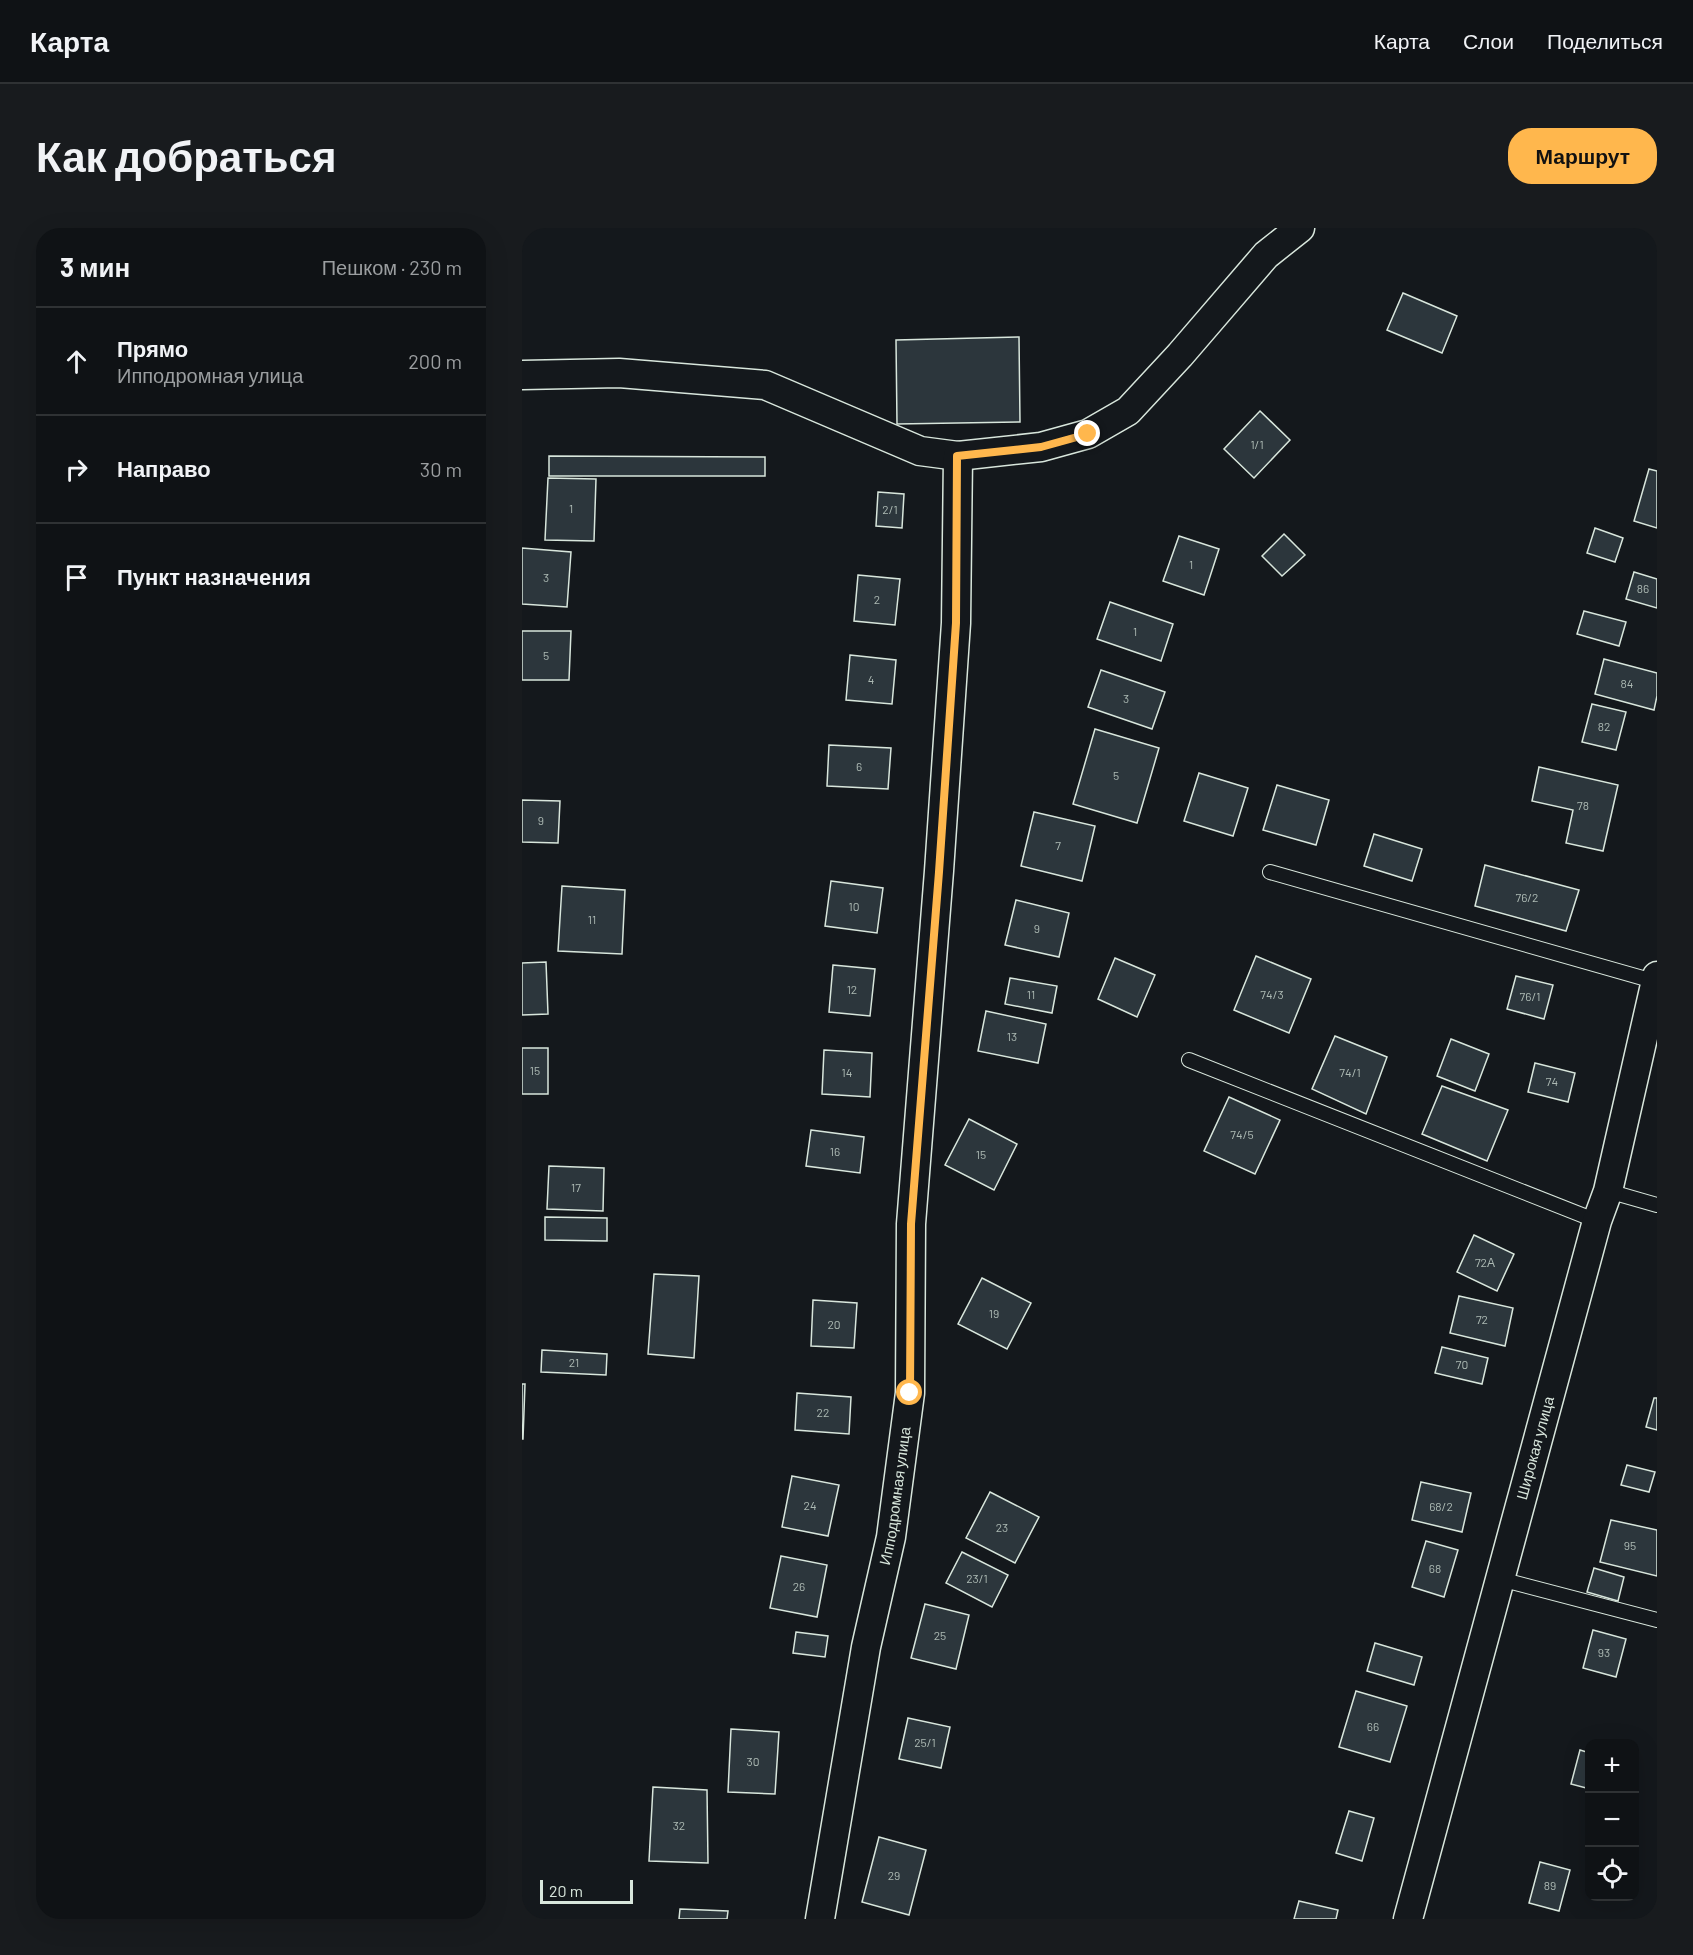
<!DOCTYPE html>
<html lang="ru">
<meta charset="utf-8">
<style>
:root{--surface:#0f1215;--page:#181b1e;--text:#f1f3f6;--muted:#9b9ea0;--line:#2f3234;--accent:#ffb74d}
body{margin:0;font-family:Barlow,sans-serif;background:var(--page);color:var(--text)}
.controls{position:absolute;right:18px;bottom:18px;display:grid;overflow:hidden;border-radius:12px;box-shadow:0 6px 24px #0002}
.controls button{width:54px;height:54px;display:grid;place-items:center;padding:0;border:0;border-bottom:2px solid var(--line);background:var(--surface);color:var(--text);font:30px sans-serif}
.scale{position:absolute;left:18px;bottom:15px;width:93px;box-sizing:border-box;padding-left:6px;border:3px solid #d8e6dc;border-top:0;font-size:16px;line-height:21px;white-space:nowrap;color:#d8e6dc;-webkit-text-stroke:4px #14181c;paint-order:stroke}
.stop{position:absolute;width:18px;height:18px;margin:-14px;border:4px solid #ffb74d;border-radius:50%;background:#fff}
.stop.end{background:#ffb74d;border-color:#fff;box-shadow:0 2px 6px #0008}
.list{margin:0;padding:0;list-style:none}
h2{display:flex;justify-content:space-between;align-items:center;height:78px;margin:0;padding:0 24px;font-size:26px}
h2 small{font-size:20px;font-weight:400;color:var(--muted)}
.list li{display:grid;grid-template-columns:39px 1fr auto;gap:18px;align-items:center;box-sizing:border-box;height:108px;padding:0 24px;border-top:2px solid var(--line)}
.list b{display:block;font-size:22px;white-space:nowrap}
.list p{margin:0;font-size:20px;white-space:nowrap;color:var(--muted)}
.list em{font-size:20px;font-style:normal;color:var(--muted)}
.icon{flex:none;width:33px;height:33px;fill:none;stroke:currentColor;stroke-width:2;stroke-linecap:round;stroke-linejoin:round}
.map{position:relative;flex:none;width:1135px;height:1691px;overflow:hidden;border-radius:24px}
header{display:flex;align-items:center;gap:36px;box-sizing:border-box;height:84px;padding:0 30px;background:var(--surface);border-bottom:2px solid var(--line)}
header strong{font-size:28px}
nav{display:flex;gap:33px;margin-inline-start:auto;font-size:21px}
.intro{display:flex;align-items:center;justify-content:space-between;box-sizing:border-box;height:144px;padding:0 36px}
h1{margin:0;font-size:42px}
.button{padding:15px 27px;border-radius:24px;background:var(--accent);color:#111;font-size:21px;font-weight:700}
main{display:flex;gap:36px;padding:0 36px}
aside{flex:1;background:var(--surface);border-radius:24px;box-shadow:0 6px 24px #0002}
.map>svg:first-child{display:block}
</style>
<header>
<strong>Карта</strong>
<nav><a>Карта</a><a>Слои</a><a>Поделиться</a></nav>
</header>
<div class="intro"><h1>Как добраться</h1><a class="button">Маршрут</a></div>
<main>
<aside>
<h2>3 мин<small>Пешком · 230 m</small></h2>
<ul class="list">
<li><svg class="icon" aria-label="ahead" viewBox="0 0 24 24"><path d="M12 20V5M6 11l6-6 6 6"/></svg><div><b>Прямо</b><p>Ипподромная улица</p></div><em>200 m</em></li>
<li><svg class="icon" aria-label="right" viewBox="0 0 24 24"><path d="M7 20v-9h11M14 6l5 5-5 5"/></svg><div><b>Направо</b></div><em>30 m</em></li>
<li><svg class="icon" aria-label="arrive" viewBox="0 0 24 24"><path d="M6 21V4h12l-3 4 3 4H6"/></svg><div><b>Пункт назначения</b></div></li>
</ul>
</aside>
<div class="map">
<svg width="1135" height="1691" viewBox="0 0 1135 1691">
<rect width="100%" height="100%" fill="#14181c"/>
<g fill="#2c363c" stroke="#d8e6dc" stroke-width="1.5">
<path d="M 881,65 L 935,88 L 920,125 L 865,102 Z"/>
<path d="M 497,109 L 498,194 L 375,196 L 374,112 Z"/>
<path d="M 738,183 L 768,212 L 732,250 L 702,221 Z"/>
<path d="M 27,228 L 243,229 L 243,248 L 27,248 Z"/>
<path d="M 1127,241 L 1135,243 L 1135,300 L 1112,293 Z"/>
<path d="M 26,250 L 74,251 L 72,313 L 23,312 Z"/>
<path d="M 356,264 L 382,266 L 380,300 L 354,298 Z"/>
<path d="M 1073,300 L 1101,310 L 1093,334 L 1065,325 Z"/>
<path d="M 762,306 L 783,327 L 760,348 L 740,328 Z"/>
<path d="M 657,308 L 697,321 L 682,367 L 641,353 Z"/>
<path d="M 0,320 L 49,324 L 45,379 L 0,376 Z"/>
<path d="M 1112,344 L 1135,351 L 1135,380 L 1104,371 Z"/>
<path d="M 336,347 L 378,351 L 373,397 L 332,393 Z"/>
<path d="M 588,374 L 651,396 L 639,433 L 575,411 Z"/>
<path d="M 1062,383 L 1104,394 L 1097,418 L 1055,406 Z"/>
<path d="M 0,403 L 49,403 L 47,452 L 0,452 Z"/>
<path d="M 328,427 L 374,432 L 370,476 L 324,472 Z"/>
<path d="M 1082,431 L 1135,445 L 1135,468 L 1132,482 L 1073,466 Z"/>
<path d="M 579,442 L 643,464 L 630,501 L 566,479 Z"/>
<path d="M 1070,476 L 1104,484 L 1094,522 L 1060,514 Z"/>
<path d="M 573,501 L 637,520 L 615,595 L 551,576 Z"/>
<path d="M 307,517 L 369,520 L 366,561 L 305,558 Z"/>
<path d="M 1017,539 L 1096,557 L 1081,623 L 1044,615 L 1051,582 L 1010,573 Z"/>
<path d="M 677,545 L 726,560 L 711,608 L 662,593 Z"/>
<path d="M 755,557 L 807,572 L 794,617 L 741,602 Z"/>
<path d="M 0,572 L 38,573 L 36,615 L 0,614 Z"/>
<path d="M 512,584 L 573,598 L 560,653 L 499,638 Z"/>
<path d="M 852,606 L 900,621 L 890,653 L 842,638 Z"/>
<path d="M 963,637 L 1057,662 L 1044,703 L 953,678 Z"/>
<path d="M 309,653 L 361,660 L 355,705 L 303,698 Z"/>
<path d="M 40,658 L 103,662 L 100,726 L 36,723 Z"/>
<path d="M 494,672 L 547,685 L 537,729 L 483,717 Z"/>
<path d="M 734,728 L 789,751 L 767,805 L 712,782 Z"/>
<path d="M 593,730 L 633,747 L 615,789 L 576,771 Z"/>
<path d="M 24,734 L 26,786 L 0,787 L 0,735 Z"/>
<path d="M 311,737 L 353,741 L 348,788 L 307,784 Z"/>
<path d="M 994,748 L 1031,757 L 1022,791 L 985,781 Z"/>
<path d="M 488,750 L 535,758 L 530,785 L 483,776 Z"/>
<path d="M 464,783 L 524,796 L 516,835 L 456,823 Z"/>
<path d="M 813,808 L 865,829 L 844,886 L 790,861 Z"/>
<path d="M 929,811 L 967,826 L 953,863 L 915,848 Z"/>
<rect x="0" y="820" width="26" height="46"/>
<path d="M 302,822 L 350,825 L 348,869 L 300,866 Z"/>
<path d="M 1013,835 L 1053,845 L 1046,874 L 1006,864 Z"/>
<path d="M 920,858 L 986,882 L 965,933 L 900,906 Z"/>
<path d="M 707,869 L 758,892 L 733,946 L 682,923 Z"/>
<path d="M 447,891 L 495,916 L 472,962 L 423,937 Z"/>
<path d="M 289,902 L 342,909 L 338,945 L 284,938 Z"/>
<path d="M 27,938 L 82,940 L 81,983 L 25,981 Z"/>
<path d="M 23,989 L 85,990 L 85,1013 L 23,1012 Z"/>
<path d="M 952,1007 L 992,1026 L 975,1063 L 935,1044 Z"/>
<path d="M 132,1046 L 177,1048 L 172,1130 L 126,1126 Z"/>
<path d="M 460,1050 L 509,1075 L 485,1121 L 436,1096 Z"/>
<path d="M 937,1068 L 991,1080 L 983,1118 L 928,1105 Z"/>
<path d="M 291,1072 L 335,1075 L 332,1120 L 289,1118 Z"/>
<path d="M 920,1119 L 966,1130 L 960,1156 L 913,1145 Z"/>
<path d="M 20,1122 L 85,1126 L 84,1147 L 19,1144 Z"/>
<path d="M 0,1156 L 3,1156 L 1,1211 L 0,1211 Z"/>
<path d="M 275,1165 L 329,1169 L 327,1206 L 273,1202 Z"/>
<path d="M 1132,1170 L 1135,1170 L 1135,1202 L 1124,1199 Z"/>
<path d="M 1105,1237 L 1133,1244 L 1127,1264 L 1099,1257 Z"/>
<path d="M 270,1248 L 317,1257 L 306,1308 L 260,1299 Z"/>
<path d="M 899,1254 L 949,1265 L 940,1304 L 890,1292 Z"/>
<path d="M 468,1264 L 517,1289 L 493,1335 L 444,1310 Z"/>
<path d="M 1089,1292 L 1135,1302 L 1135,1348 L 1078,1334 Z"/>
<path d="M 904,1313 L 936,1322 L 922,1369 L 890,1359 Z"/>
<path d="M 440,1324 L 486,1347 L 470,1379 L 424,1355 Z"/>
<path d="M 259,1328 L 305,1337 L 295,1389 L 248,1380 Z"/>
<path d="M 1072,1340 L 1102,1349 L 1096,1373 L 1065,1364 Z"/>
<path d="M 403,1376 L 447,1387 L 434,1441 L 389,1430 Z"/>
<path d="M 1071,1402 L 1104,1411 L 1094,1449 L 1061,1440 Z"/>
<path d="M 274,1404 L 306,1408 L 303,1429 L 271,1425 Z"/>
<path d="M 853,1415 L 900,1429 L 892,1457 L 845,1443 Z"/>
<path d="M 834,1463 L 885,1478 L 868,1534 L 817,1519 Z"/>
<path d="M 386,1490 L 428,1499 L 419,1540 L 377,1531 Z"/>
<path d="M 209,1501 L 257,1504 L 253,1566 L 206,1564 Z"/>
<path d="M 1058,1522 L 1068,1525 L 1068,1561 L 1049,1556 Z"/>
<path d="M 131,1559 L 185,1562 L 186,1635 L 127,1633 Z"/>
<path d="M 827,1583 L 852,1590 L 840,1633 L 814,1625 Z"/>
<path d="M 357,1609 L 404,1622 L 387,1687 L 340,1674 Z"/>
<path d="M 1018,1634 L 1048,1642 L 1037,1683 L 1007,1675 Z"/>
<path d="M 777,1673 L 816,1682 L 814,1691 L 772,1691 Z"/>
<path d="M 158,1681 L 206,1683 L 205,1691 L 157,1691 Z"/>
</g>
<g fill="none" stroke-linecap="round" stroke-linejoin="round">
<defs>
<g id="service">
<path d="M 748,644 L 1135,754"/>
<path d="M 667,832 L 1075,993"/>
<path d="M 1086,963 L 1135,977"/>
<path d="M 978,1351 L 1135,1392"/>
</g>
<g id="minor">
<path d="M 0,147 L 97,145 L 243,157 L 398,223 L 436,228 L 519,219 L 566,206 L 606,183 L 658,127 L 744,27 L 778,0"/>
<path id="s1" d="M 298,1691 L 344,1419 L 369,1309 L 388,1165 L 389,996 L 417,643 L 434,395 L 436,228"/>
<path id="s2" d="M 886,1691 L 1075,993 L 1086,963 L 1135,748"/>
</g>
</defs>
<use href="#service" stroke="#d8e6dc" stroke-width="16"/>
<use href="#minor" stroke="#d8e6dc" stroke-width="31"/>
<use href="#service" stroke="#14181c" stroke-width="14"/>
<use href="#minor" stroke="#14181c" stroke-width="28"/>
</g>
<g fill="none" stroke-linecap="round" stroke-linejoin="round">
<path stroke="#ffb74d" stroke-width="8" d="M 388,1165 L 389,996 L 417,644 L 434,395 L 435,228 L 519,219 L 566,206"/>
</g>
<g text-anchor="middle" stroke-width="4.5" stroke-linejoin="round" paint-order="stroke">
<g font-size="12" fill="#adbab4">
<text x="735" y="221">1/1</text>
<text x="49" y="285">1</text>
<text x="368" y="286">2/1</text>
<text x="669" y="341">1</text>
<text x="24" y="354">3</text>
<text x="1121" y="365">86</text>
<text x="355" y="376">2</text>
<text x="613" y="408">1</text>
<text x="24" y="432">5</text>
<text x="349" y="456">4</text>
<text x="1105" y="460">84</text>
<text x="604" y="475">3</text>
<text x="1082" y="503">82</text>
<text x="337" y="543">6</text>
<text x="594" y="552">5</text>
<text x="1061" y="582">78</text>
<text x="19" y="597">9</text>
<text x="536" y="622">7</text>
<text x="1005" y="674">76/2</text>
<text x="332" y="683">10</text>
<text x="70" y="696">11</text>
<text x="515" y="705">9</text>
<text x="330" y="766">12</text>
<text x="509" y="771">11</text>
<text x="750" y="771">74/3</text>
<text x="1008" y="773">76/1</text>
<text x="490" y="813">13</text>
<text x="13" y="847">15</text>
<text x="325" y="849">14</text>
<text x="828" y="849">74/1</text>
<text x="1030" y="858">74</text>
<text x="720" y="911">74/5</text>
<text x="313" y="928">16</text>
<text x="459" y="931">15</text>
<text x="54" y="964">17</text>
<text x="963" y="1039">72А</text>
<text x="472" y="1090">19</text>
<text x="960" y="1096">72</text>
<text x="312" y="1101">20</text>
<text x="52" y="1139">21</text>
<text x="940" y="1141">70</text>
<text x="301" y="1189">22</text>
<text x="288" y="1282">24</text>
<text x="919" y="1283">68/2</text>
<text x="480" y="1304">23</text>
<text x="1108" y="1322">95</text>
<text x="913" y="1345">68</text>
<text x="455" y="1355">23/1</text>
<text x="277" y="1363">26</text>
<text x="418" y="1412">25</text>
<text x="1082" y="1429">93</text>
<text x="851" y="1503">66</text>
<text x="403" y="1519">25/1</text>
<text x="231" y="1538">30</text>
<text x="157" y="1602">32</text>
<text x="372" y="1652">29</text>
<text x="1028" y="1662">89</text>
</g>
<g font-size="15" fill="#d8e6dc" stroke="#14181c">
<text dy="5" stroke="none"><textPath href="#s2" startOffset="488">Широкая улица</textPath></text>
<text dy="5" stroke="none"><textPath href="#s1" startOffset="430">Ипподромная улица</textPath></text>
</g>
</g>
</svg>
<div class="controls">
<button>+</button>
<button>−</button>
<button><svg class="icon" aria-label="locate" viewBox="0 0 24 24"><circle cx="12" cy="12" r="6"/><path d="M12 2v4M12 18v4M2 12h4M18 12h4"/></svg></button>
</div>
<div class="scale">20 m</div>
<div class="stop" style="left:388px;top:1165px"></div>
<div class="stop end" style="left:566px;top:206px"></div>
</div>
</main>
